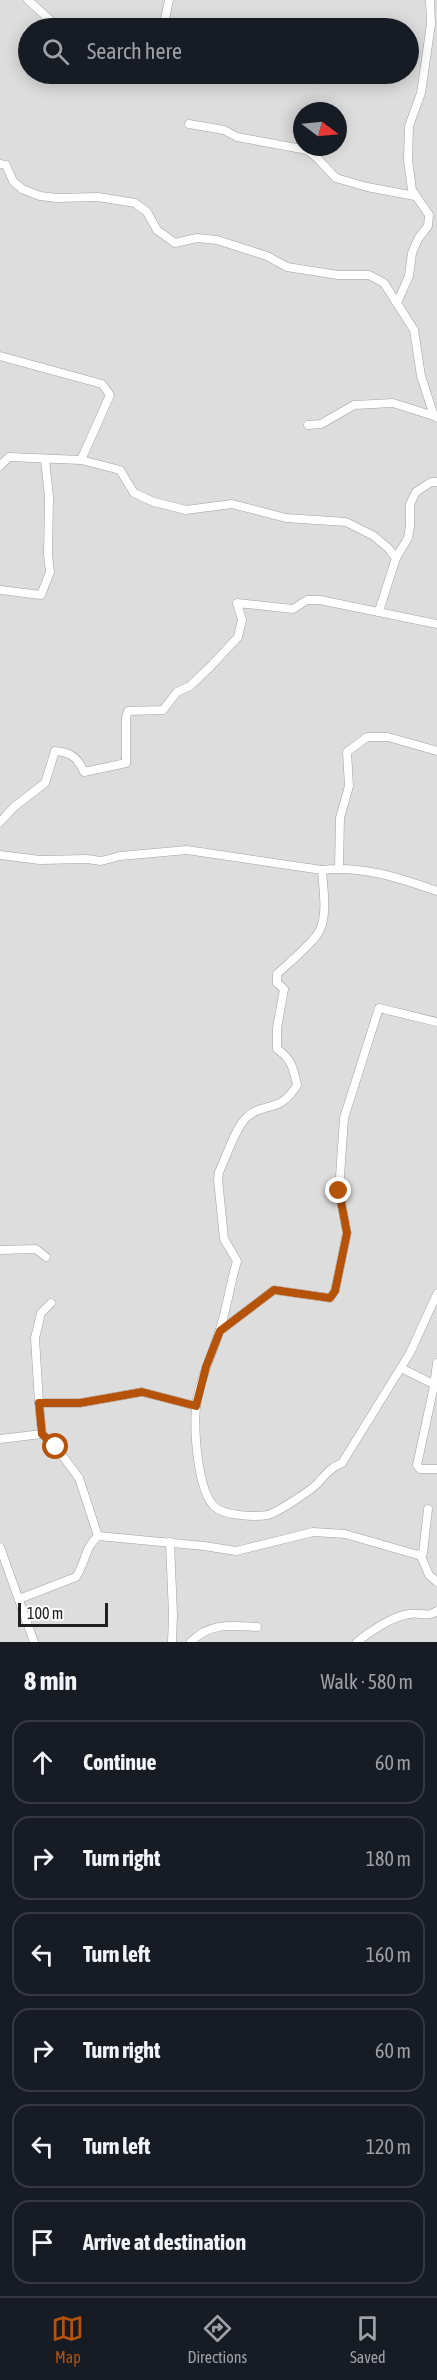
<!DOCTYPE html>
<meta charset="utf-8">
<style>
:root{--surface:#171b24;--page:#242831;--text:#f1f3f6;--muted:#9ea1a6;--line:#363941;--accent:#b45309}
body{margin:0;font-family:"Asap Condensed",sans-serif;background:var(--page);color:var(--text)}
.compass{position:absolute;left:293px;top:102px;width:54px;height:54px;border-radius:50%;background:var(--surface);box-shadow:0 3px 15px #0003;rotate:106deg}
.scale{position:absolute;left:18px;bottom:15px;width:90px;box-sizing:border-box;padding-left:6px;border:3px solid #202020;border-top:0;font-size:16px;line-height:21px;white-space:nowrap;color:#202020;-webkit-text-stroke:4px #fff;paint-order:stroke}
.stop{position:absolute;width:18px;height:18px;margin:-14px;border:4px solid #b45309;border-radius:50%;background:#fff}
.stop.end{background:#b45309;border-color:#fff;box-shadow:0 2px 6px #0008}
.list{margin:0;padding:0;list-style:none}
h2{display:flex;justify-content:space-between;align-items:center;height:78px;margin:0;padding:0 24px;font-size:26px}
h2 small{font-size:20px;font-weight:400;color:var(--muted)}
.list li{display:grid;grid-template-columns:39px 1fr auto;gap:18px;align-items:center;box-sizing:border-box;height:84px;margin:0 12px 12px;padding:0 12px;border:2px solid var(--line);border-radius:18px}
.list b{display:block;font-size:22px;white-space:nowrap}
.list em{font-size:20px;font-style:normal;color:var(--muted)}
.icon{flex:none;width:33px;height:33px;fill:none;stroke:currentColor;stroke-width:2;stroke-linecap:round;stroke-linejoin:round}
.map{position:relative;flex:none;width:437px;height:1642px;overflow:hidden}
.search{position:absolute;background:var(--surface);box-shadow:0 3px 15px #0003;left:18px;right:18px;top:18px;height:66px;display:flex;align-items:center;gap:15px;box-sizing:border-box;padding:0 21px;border-radius:33px;color:var(--muted);font-size:22px}
.sheet{height:654px;background:var(--surface)}
nav{display:flex;justify-content:space-around;align-items:center;box-sizing:border-box;height:84px;border-top:2px solid var(--line);background:var(--surface);font-size:16px;color:var(--muted)}
nav a{display:grid;justify-items:center;gap:3px}
nav .on{color:var(--accent)}
.map>svg:first-child{display:block}
</style>
<div class="map">
<svg width="437" height="1642" viewBox="0 0 437 1642">
<rect width="100%" height="100%" fill="#efeee8"/>
<path fill="#dedddd" fill-rule="evenodd" d="M 0,0 L 437,0 L 437,1642 L 0,1642 ZM 28,28 L 408,28 L 408,74 L 28,74 ZM 302,111 L 338,111 L 338,147 L 302,147 Z"/>
<g fill="none" stroke-linecap="round" stroke-linejoin="round">
<defs>
<g id="minor">
<path d="M 28,0 L 59,28"/>
<path d="M 166,28 L 165,19 L 169,0"/>
<path d="M 189,124 L 224,130 L 237,137 L 307,150 L 317,158 L 336,178 L 367,187 L 415,196"/>
<path d="M 0,164 L 6,165 L 13,181 L 22,189 L 40,196 L 57,198 L 98,197 L 135,203 L 147,212 L 157,230 L 175,243 L 197,238 L 217,240 L 267,256 L 287,267 L 338,275 L 369,275 L 384,283 L 414,330 L 421,376 L 434,416 L 437,418"/>
<path d="M 397,303 L 409,276 L 412,253 L 418,239 L 428,226 L 429,215 L 412,190 L 408,160 L 409,126 L 421,93 L 431,24 L 430,0"/>
<path d="M 0,356 L 102,384 L 110,395 L 81,460"/>
<path d="M 308,425 L 321,424 L 354,405 L 393,403 L 434,416"/>
<path d="M 0,466 L 9,457 L 81,460 L 120,470 L 134,493 L 154,502 L 186,510 L 232,504 L 286,518 L 346,522 L 374,536 L 389,549 L 396,558"/>
<path d="M 0,590 L 41,595 L 50,572 L 48,555 L 49,497 L 45,459"/>
<path d="M 379,611 L 396,558 L 408,538 L 410,526 L 410,504 L 416,492 L 431,482 L 437,482"/>
<path d="M 0,822 L 14,807 L 45,783 L 55,751 C 71,752 78,758 84,772 L 126,763 L 126,718 L 128,711 L 163,710 L 177,692 L 190,686 L 210,667 L 238,637 L 242,620 L 237,603 L 293,609 L 307,600 L 320,600 L 437,624"/>
<path d="M 0,855 L 40,860 L 87,859 L 101,861 L 120,856 L 187,850 L 322,870 C 361,865 400,878 437,891"/>
<path d="M 339,868 L 340,818 L 349,786 L 347,752 L 367,737 L 388,737 L 437,751"/>
<path d="M 322,870 C 323,889 329,918 317,935 C 306,949 290,962 277,974 L 277,983 L 284,989 L 277,1028 L 277,1049 C 292,1059 293,1068 297,1085 C 280,1114 265,1101 247,1117 C 236,1126 226,1158 219,1172 L 218,1179 L 224,1239 L 237,1261 C 230,1284 227,1309 219,1332 C 212,1356 199,1380 196,1406 C 194,1430 197,1491 215,1507 C 225,1516 255,1517 268,1515 C 278,1512 310,1491 318,1483 C 326,1474 330,1468 342,1463 L 410,1353 L 437,1294"/>
<path d="M 0,1250 L 36,1249 L 46,1257"/>
<path d="M 220,1331 L 274,1290 L 330,1298 L 335,1291 L 347,1233 L 339,1191 L 344,1118 L 379,1008 L 437,1022"/>
<path d="M 437,1363 L 434,1386 L 417,1465 L 420,1469 L 437,1469"/>
<path d="M 401,1368 L 437,1386"/>
<path d="M 39,1403 L 35,1338 L 41,1313 L 51,1303"/>
<path d="M 0,1439 L 42,1434"/>
<path d="M 98,1536 L 79,1478 L 56,1447 L 42,1434 L 39,1403 L 80,1403 L 142,1392 L 196,1406"/>
<path d="M 170,1542 L 173,1615 L 172,1642"/>
<path d="M 0,1547 L 34,1642"/>
<path d="M 420,1554 L 429,1575 L 437,1582"/>
<path d="M 19,1599 L 76,1577 C 86,1562 84,1549 98,1536 L 204,1546 L 236,1551 L 313,1532 L 345,1534 L 418,1555 L 423,1553 L 428,1509"/>
<path d="M 191,1642 C 209,1622 233,1626 257,1627"/>
<path d="M 357,1642 C 369,1632 393,1616 409,1614 C 420,1612 427,1618 437,1611"/>
</g>
</defs>
<use href="#minor" stroke="#a1a1a1" stroke-width="9"/>
<use href="#minor" stroke="#fff" stroke-width="8"/>
</g>
<g fill="none" stroke-linecap="round" stroke-linejoin="round">
<path stroke="#b45309" stroke-width="8" d="M 56,1447 L 42,1434 L 39,1403 L 80,1403 L 142,1392 L 196,1406 L 206,1367 L 220,1331 L 274,1290 L 330,1298 L 335,1291 L 347,1233 L 339,1191"/>
</g>
</svg>
<svg class="compass" viewBox="-18 -18 36 36"><path d="M0-13l5 13h-10z" fill="#e53935"/><path d="M0 13l5-13h-10z" fill="#9ea1a6"/></svg>
<div class="scale">100 m</div>
<div class="stop" style="left:56px;top:1447px"></div>
<div class="stop end" style="left:339px;top:1191px"></div>
<div class="search"><svg class="icon" aria-label="search" viewBox="0 0 24 24"><circle cx="10" cy="10" r="6"/><path d="M15 15l6 6"/></svg>Search here</div>
</div>
<section class="sheet">
<h2>8 min<small>Walk · 580 m</small></h2>
<ul class="list">
<li><svg class="icon" aria-label="ahead" viewBox="0 0 24 24"><path d="M12 20V5M6 11l6-6 6 6"/></svg><div><b>Continue</b></div><em>60 m</em></li>
<li><svg class="icon" aria-label="right" viewBox="0 0 24 24"><path d="M7 20v-9h11M14 6l5 5-5 5"/></svg><div><b>Turn right</b></div><em>180 m</em></li>
<li><svg class="icon" aria-label="left" viewBox="0 0 24 24"><path d="M17 20v-9H6M10 6l-5 5 5 5"/></svg><div><b>Turn left</b></div><em>160 m</em></li>
<li><svg class="icon" aria-label="right" viewBox="0 0 24 24"><path d="M7 20v-9h11M14 6l5 5-5 5"/></svg><div><b>Turn right</b></div><em>60 m</em></li>
<li><svg class="icon" aria-label="left" viewBox="0 0 24 24"><path d="M17 20v-9H6M10 6l-5 5 5 5"/></svg><div><b>Turn left</b></div><em>120 m</em></li>
<li><svg class="icon" aria-label="arrive" viewBox="0 0 24 24"><path d="M6 21V4h12l-3 4 3 4H6"/></svg><div><b>Arrive at destination</b></div></li>
</ul>
</section>
<nav>
<a class="on"><svg class="icon" aria-label="map" viewBox="0 0 24 24"><path d="M3 6l6-2 6 2 6-2v14l-6 2-6-2-6 2zM9 4v14M15 6v14"/></svg>Map</a>
<a><svg class="icon" aria-label="directions" viewBox="0 0 24 24"><path d="M12 3l9 9-9 9-9-9zM9 14v-3h6M13 9l2 2-2 2"/></svg>Directions</a>
<a><svg class="icon" aria-label="saved" viewBox="0 0 24 24"><path d="M7 4h10v16l-5-4-5 4z"/></svg>Saved</a>
</nav>
